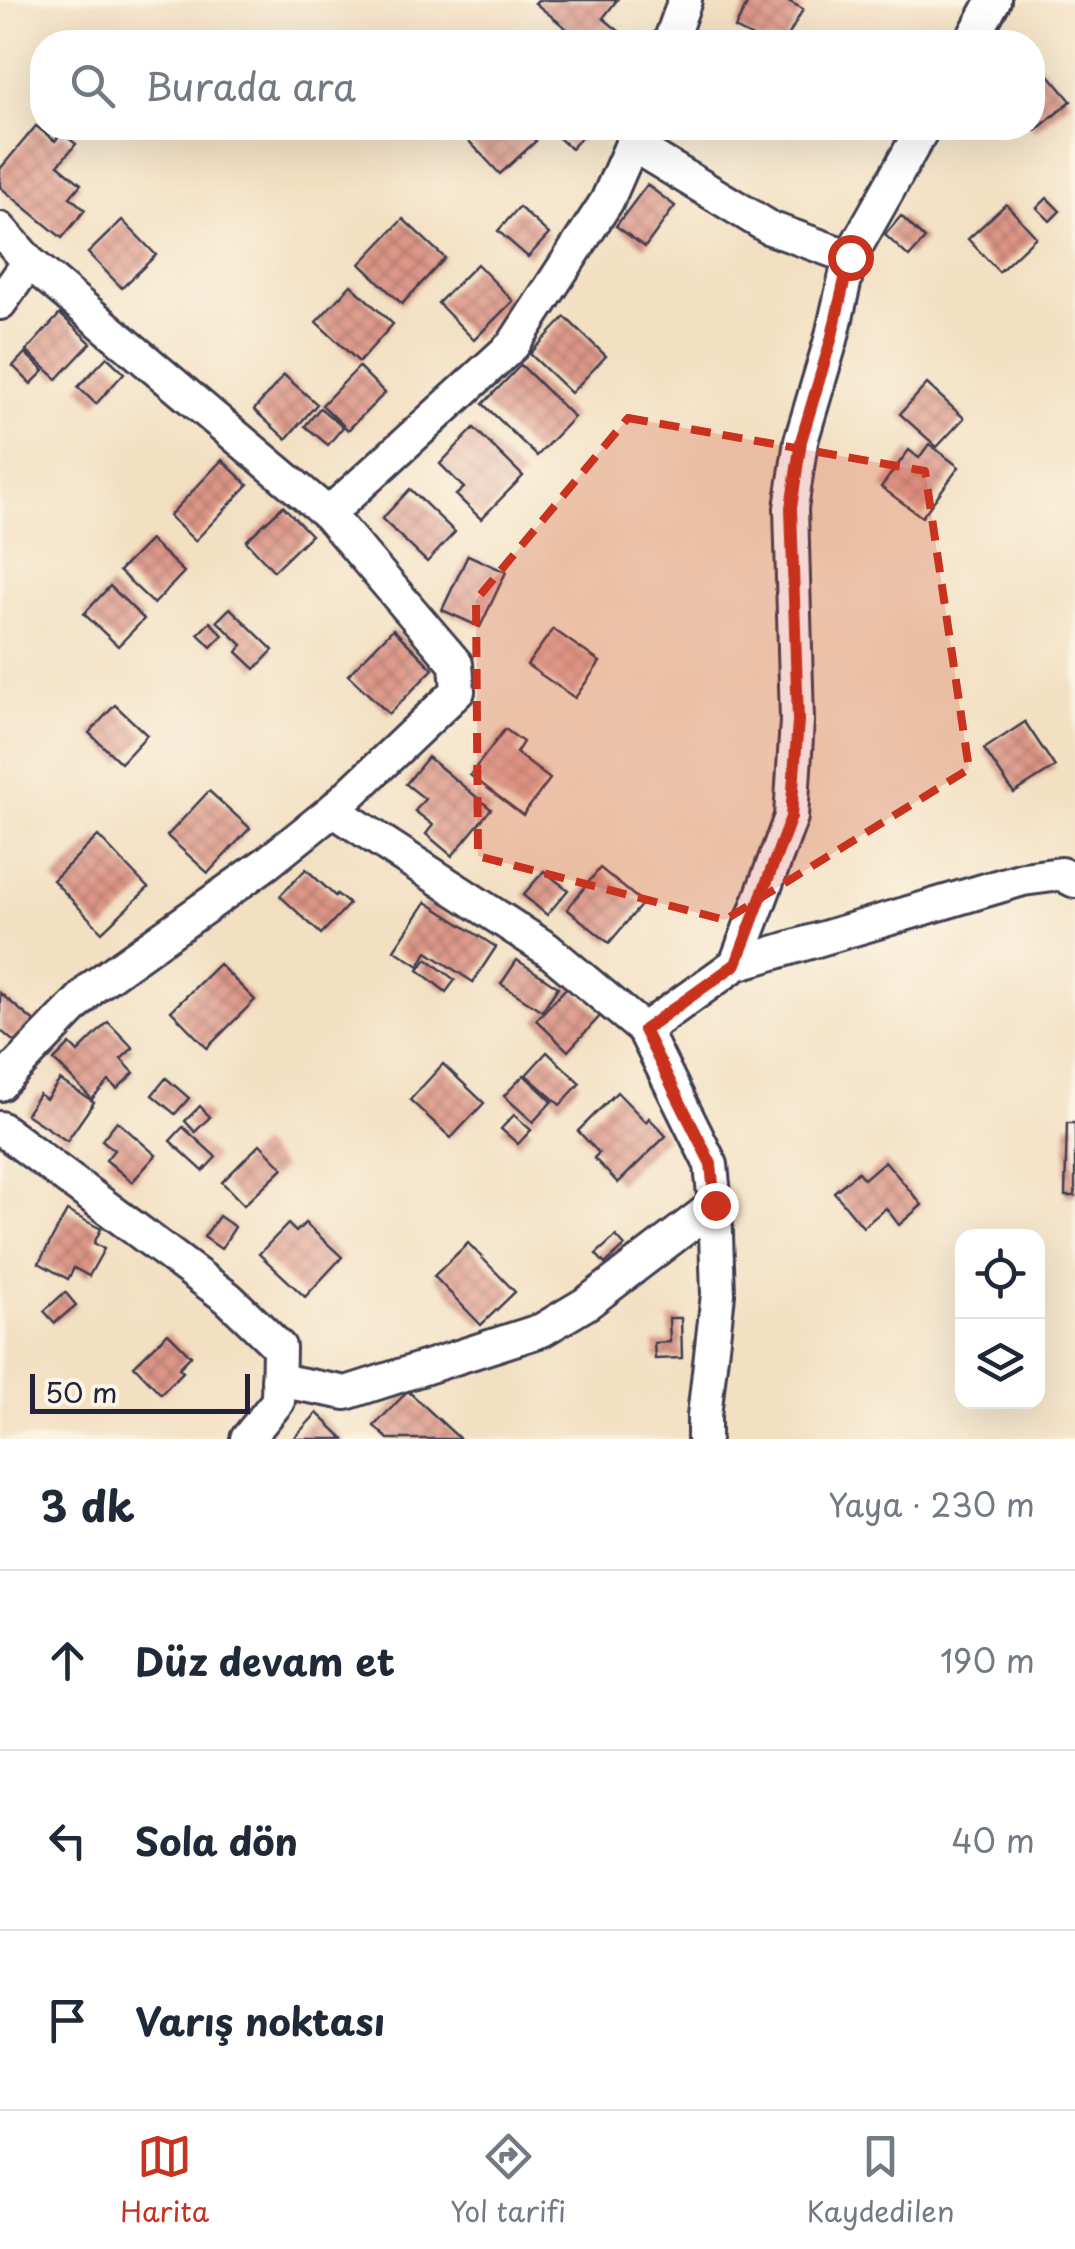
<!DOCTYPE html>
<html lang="tr">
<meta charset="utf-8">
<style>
:root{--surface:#fff;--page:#f6f6f7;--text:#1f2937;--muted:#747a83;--line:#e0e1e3;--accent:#c8321e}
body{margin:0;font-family:"Playpen Sans",sans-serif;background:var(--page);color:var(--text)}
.controls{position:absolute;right:30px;bottom:30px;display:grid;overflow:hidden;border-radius:20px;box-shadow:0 10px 40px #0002}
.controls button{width:90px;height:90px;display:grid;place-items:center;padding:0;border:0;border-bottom:2px solid var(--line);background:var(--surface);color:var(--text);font:50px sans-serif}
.scale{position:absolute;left:30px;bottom:25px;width:220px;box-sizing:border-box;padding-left:10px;border:5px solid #22223b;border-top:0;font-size:28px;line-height:35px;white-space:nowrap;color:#22223b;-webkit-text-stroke:8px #fcf5e5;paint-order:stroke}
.stop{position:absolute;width:30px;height:30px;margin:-22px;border:8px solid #c8321e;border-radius:50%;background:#fff}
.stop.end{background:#c8321e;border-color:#fff;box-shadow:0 2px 10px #0008}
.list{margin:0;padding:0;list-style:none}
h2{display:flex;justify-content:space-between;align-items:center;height:130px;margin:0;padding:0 40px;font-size:42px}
h2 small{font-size:32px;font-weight:400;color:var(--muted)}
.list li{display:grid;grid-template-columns:65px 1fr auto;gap:30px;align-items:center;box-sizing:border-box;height:180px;padding:0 40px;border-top:2px solid var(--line)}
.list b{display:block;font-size:38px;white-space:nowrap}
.list em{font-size:32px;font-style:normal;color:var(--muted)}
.icon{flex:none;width:55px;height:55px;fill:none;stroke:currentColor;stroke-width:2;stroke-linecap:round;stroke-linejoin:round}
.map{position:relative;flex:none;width:1075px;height:1439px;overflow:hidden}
.search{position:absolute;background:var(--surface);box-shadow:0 10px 40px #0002;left:30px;right:30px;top:30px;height:110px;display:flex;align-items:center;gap:25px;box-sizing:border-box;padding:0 35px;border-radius:40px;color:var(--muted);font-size:38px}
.sheet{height:670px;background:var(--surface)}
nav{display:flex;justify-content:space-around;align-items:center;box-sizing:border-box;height:140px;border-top:2px solid var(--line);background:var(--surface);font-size:28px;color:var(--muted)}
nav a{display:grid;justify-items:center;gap:5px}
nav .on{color:var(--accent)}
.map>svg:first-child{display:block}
</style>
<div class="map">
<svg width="1075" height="1439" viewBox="0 0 1075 1439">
<defs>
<pattern id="building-cross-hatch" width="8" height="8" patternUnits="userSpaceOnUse" patternTransform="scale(2.5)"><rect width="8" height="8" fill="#dd9687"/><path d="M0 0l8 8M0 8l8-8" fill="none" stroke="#b37a70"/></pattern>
</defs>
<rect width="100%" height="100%" fill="#fcf5e5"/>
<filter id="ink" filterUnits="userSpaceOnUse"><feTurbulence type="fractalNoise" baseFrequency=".01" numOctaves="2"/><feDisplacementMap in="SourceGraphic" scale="20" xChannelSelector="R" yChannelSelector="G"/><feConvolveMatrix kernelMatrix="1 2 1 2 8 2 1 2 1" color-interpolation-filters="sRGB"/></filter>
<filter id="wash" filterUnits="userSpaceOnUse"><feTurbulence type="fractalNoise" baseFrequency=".0048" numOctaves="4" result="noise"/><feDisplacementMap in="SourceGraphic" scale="40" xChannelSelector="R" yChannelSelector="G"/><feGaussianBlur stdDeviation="2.25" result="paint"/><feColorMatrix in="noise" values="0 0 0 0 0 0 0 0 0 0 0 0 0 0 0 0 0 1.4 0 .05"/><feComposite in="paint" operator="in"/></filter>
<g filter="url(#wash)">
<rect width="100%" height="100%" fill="#f3e0c3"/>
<g id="blocks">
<g fill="url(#building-cross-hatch)">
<path d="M 538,0 L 617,0 L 603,18 L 625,36 L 620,42 L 583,42 L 535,3 Z"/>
<path d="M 749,0 L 786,0 L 803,9 L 785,42 L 763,42 L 735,28 Z"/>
<path d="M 1032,55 L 1071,101 L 1035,131 L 1032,128 Z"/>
<path d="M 36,126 L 55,141 L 62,133 L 76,144 L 58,165 L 81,184 L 70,197 L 85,210 L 62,238 L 0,187 L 0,169 Z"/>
<path d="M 479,128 L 523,128 L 536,141 L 500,174 L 467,139 Z"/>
<path d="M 548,128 L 583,128 L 587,131 L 571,149 Z"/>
<path d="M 647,185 L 675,206 L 645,247 L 616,226 Z"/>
<path d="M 1047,198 L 1060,211 L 1050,221 L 1037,208 Z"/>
<path d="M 1006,204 L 1036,237 L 999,272 L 968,239 Z"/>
<path d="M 519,207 L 549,234 L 528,257 L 498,231 Z"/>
<path d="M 901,216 L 925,239 L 909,257 L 885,235 Z"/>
<path d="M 403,219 L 445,258 L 402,304 L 360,264 Z"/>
<path d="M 122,220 L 156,255 L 122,288 L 88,253 Z"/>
<path d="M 477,264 L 513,301 L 474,340 L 438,303 Z"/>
<path d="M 351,285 L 393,324 L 359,362 L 316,322 Z"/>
<path d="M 60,314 L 91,343 L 57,379 L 26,351 Z"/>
<path d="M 565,317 L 606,356 L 571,393 L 530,354 Z"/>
<path d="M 25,353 L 44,371 L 31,384 L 13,366 Z"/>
<path d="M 107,357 L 124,373 L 96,404 L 78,387 Z"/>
<path d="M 521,365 L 574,417 L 537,456 L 483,404 Z"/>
<path d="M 359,367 L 385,393 L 348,430 L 322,405 Z"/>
<path d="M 284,375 L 317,404 L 286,439 L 254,410 Z"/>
<path d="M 927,384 L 964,418 L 937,447 L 900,414 Z"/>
<path d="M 320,408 L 343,427 L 328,445 L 305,426 Z"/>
<path d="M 474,428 L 523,476 L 481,519 L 456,495 L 464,488 L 440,464 Z"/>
<path d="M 929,444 L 959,467 L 922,517 L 881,487 L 909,450 L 919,458 Z"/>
<path d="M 222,460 L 248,485 L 195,541 L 169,516 Z"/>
<path d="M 410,489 L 455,532 L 427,562 L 382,519 Z"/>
<path d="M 283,506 L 311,535 L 274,571 L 246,541 Z"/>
<path d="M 150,540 L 184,572 L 154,604 L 119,571 Z"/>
<path d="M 468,555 L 506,572 L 480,627 L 442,610 Z"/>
<path d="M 110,586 L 144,619 L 118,646 L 84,614 Z"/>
<path d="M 230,608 L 273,650 L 255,669 L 237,652 L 242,645 L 217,621 Z"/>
<path d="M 210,622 L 223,635 L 211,647 L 198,634 Z"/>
<path d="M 393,629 L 433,669 L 389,714 L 348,675 Z"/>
<path d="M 553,629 L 600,662 L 575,698 L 527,665 Z"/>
<path d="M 115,705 L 147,735 L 121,763 L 89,733 Z"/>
<path d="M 1025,722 L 1055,767 L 1014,793 L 984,749 Z"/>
<path d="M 505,729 L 523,742 L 516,753 L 550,779 L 523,815 L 470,775 Z"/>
<path d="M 428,757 L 491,809 L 452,856 L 426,834 L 433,825 L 415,811 L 425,799 L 406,784 Z"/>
<path d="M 209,791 L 250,828 L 208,873 L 167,836 Z"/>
<path d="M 98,836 L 148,888 L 102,932 L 53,880 Z"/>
<path d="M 600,868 L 643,903 L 609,943 L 567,909 Z"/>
<path d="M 306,869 L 335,896 L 337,894 L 349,904 L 321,934 L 280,896 Z"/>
<path d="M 544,871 L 568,890 L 547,915 L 523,895 Z"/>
<path d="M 426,902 L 496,947 L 473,982 L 427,952 L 419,966 L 394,950 Z"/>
<path d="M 427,959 L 455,980 L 446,992 L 418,970 Z"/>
<path d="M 517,960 L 558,987 L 542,1011 L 501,984 Z"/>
<path d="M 219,964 L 255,1000 L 207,1048 L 171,1011 Z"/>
<path d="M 569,985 L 601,1015 L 568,1051 L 536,1020 Z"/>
<path d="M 0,993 L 37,1024 L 19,1046 L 0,1030 Z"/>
<path d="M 108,1022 L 133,1048 L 121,1059 L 134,1073 L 117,1089 L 109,1081 L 92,1099 L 54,1060 L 70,1044 L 78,1052 Z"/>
<path d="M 547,1052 L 580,1083 L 560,1105 L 526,1075 Z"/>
<path d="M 443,1064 L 484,1103 L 451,1138 L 410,1100 Z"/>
<path d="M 524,1075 L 552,1101 L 533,1122 L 504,1096 Z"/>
<path d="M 166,1078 L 189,1098 L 175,1114 L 152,1095 Z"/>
<path d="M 60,1080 L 94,1102 L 67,1141 L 26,1114 L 39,1094 L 46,1099 Z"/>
<path d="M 617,1092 L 646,1122 L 649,1118 L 666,1136 L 618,1183 L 594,1158 L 599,1153 L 578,1131 Z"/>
<path d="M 200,1106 L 210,1117 L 195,1132 L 185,1121 Z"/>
<path d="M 514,1115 L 531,1130 L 518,1144 L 501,1129 Z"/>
<path d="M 117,1121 L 156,1155 L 132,1182 L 106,1160 L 114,1150 L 102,1140 Z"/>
<path d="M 1067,1123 L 1075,1123 L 1075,1196 L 1065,1196 Z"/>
<path d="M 183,1127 L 216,1157 L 203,1171 L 170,1141 Z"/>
<path d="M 260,1144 L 283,1168 L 244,1205 L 222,1182 Z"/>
<path d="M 885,1161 L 922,1205 L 899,1225 L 886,1208 L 863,1227 L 834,1192 L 858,1172 L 864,1179 Z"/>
<path d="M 67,1211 L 101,1229 L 94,1243 L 104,1249 L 89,1276 L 74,1268 L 68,1279 L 39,1263 Z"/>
<path d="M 219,1216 L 235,1227 L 221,1249 L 204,1237 Z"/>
<path d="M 305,1223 L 342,1257 L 305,1297 L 259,1254 L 288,1224 L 296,1232 Z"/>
<path d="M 616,1236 L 625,1246 L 605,1264 L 596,1254 Z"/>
<path d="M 468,1243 L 515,1292 L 481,1325 L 434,1276 Z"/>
<path d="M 65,1292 L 76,1305 L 55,1323 L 44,1311 Z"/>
<path d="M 669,1318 L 681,1318 L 682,1358 L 655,1359 L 654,1343 L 670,1342 Z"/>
<path d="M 168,1333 L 191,1356 L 179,1368 L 183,1372 L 161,1394 L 134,1366 Z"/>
<path d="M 408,1391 L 460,1439 L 388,1439 L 374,1426 Z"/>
<path d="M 317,1413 L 344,1439 L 293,1439 Z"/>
</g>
</g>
</g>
<g filter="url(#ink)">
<use href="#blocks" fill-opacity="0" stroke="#413e4f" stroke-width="2.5"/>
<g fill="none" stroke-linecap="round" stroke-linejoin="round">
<defs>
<g id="street">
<path d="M 670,42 L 685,0"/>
<path d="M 971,42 L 994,0"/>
<path d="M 633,145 L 770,228 L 850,257"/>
<path d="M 0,229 L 29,262 L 328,514 L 456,664 L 458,691 L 333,810 L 267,863 L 93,987 L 0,1084"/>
<path d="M 0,303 L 29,262"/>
<path d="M 328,514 L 513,345 L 607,201 L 639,128"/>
<path d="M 333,810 L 547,949 L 644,1030 L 711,1165 L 715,1205 L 718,1294 L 704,1416 L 704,1439"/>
<path d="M 736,964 L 791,817 L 797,721 L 791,508 L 801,441 L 831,340 L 850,257 L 923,128"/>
<path d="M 644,1030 L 736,964 L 1023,879 L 1061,874 L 1075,881"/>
<path d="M 0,1128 L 228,1298 L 279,1347 L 278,1401 L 247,1439"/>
<path d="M 278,1380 L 346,1393 L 542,1330 L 587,1303 L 715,1205"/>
</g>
</defs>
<use href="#street" stroke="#413e4f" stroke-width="38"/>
<use href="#street" stroke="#fff" stroke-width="32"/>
</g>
</g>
<g fill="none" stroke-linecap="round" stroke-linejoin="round" filter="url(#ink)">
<path stroke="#c8321e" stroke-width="12" d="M 715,1205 L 711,1164 L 644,1030 L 736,964 L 791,817 L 798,721 L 791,508 L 801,441 L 831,340 L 850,257"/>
</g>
<path fill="#c8321e" fill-opacity="0.2" stroke="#c8321e" stroke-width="8" stroke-dasharray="20 12" stroke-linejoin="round" d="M 628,418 L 925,471 L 969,769 L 725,920 L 478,856 L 476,600 Z"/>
</svg>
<div class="controls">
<button><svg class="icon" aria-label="locate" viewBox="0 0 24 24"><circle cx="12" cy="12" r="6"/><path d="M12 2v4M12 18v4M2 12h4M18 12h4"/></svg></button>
<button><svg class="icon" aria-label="layers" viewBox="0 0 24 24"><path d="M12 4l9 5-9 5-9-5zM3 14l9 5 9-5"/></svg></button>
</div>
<div class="scale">50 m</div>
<div class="stop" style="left:850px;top:257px"></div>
<div class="stop end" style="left:715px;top:1205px"></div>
<div class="search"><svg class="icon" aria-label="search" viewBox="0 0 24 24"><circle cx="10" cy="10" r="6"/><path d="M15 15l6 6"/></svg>Burada ara</div>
</div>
<section class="sheet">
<h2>3 dk<small>Yaya · 230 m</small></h2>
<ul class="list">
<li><svg class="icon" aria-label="ahead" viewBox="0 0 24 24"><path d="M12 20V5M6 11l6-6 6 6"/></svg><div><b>Düz devam et</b></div><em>190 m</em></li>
<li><svg class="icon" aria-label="left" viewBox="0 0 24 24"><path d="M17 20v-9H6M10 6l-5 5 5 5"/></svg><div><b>Sola dön</b></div><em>40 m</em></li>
<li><svg class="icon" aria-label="arrive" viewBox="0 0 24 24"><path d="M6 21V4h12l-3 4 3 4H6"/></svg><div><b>Varış noktası</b></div></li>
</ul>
</section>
<nav>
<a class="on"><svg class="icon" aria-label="map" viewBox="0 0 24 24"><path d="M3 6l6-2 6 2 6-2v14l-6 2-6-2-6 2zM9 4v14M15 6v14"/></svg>Harita</a>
<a><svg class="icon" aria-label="directions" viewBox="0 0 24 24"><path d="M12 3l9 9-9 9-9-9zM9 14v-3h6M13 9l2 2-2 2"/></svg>Yol tarifi</a>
<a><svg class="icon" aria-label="saved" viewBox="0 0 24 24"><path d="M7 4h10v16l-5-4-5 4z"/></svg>Kaydedilen</a>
</nav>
